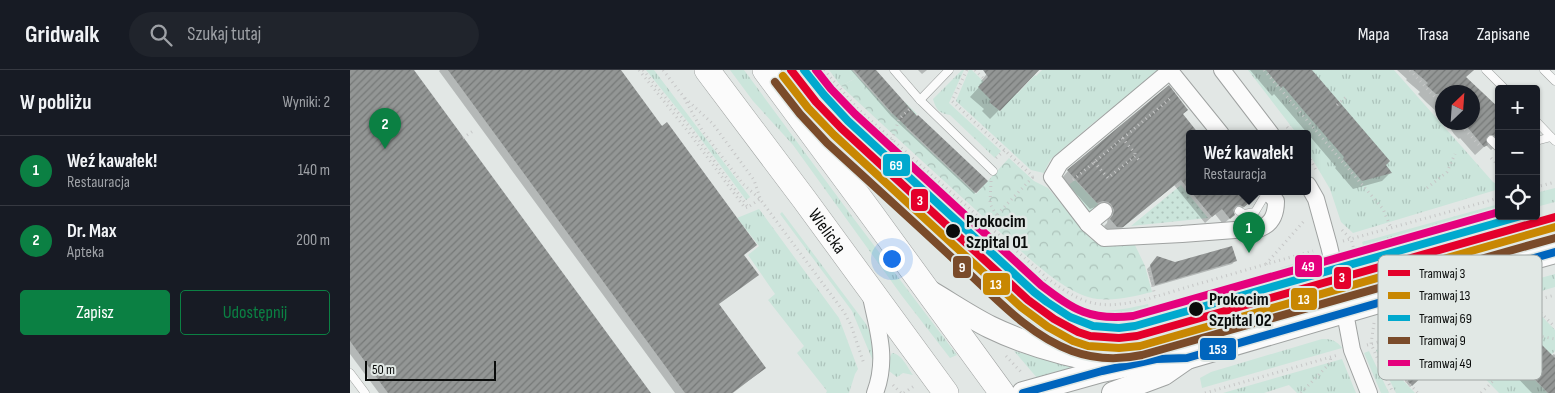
<!DOCTYPE html>
<html lang="pl">
<meta charset="utf-8">
<style>
:root{--surface:#171b24;--page:#20242c;--text:#f1f3f6;--muted:#9ea1a6;--line:#363941;--accent:#0b8043}
body{margin:0;font-family:"Sofia Sans Condensed",sans-serif;background:var(--page);color:var(--text)}
.controls{position:absolute;right:15px;top:15px;display:grid;overflow:hidden;border-radius:5px;box-shadow:0 1px 4px #0004}
.controls button{width:45px;height:45px;display:grid;place-items:center;padding:0;border:0;border-bottom:1px solid var(--line);background:var(--surface);color:var(--text);font:25px sans-serif}
.compass{position:absolute;left:1085px;top:15px;width:45px;height:45px;border-radius:50%;background:var(--surface);box-shadow:0 1px 4px #0004;rotate:25deg}
.scale{position:absolute;left:15px;bottom:12px;width:131px;box-sizing:border-box;padding-left:5px;border:2px solid #0a0c0b;border-top:0;font-size:14px;line-height:18px;white-space:nowrap;color:#0a0c0b;-webkit-text-stroke:4px #e1e8e5;paint-order:stroke}
.you{position:absolute;left:541px;top:188px;width:18px;height:18px;margin:-12px;border:4px solid #fff;border-radius:50%;background:#1a73e8;box-shadow:0 0 0 8px #1a73e833}
.badge{display:grid;place-items:center;width:32px;height:32px;border-radius:50%;background:var(--accent);color:#fff;font-size:16px;font-weight:700}
.pin{position:absolute;translate:-50% -41px;filter:drop-shadow(0 1px 2px #0008)}
.pin::after{content:'';position:absolute;top:26px;width:18px;height:15px;background:inherit;clip-path:polygon(0 0,100% 0,50% 100%)}
.popup{position:absolute;left:836px;top:60px;width:125px;height:65px;box-sizing:border-box;display:grid;place-content:center;border-radius:5px;background:var(--surface);filter:drop-shadow(0 1px 4px #0005);font-size:16px;white-space:nowrap;color:var(--muted)}
.popup b{font-size:19px;color:var(--text)}
.popup::after{content:'';position:absolute;left:50%;top:100%;margin-left:-10px;border:10px solid transparent;border-top-color:var(--surface)}
.list{margin:0;padding:0;list-style:none}
h2{display:flex;justify-content:space-between;align-items:center;height:65px;margin:0;padding:0 20px;font-size:21px}
h2 small{font-size:16px;font-weight:400;color:var(--muted)}
.list li{display:grid;grid-template-columns:32px 1fr auto;gap:15px;align-items:center;box-sizing:border-box;height:70px;padding:0 20px;border-top:1px solid var(--line)}
.list b{display:block;font-size:19px;white-space:nowrap}
.list p{margin:0;font-size:16px;white-space:nowrap;color:var(--muted)}
.list em{font-size:16px;font-style:normal;color:var(--muted)}
.actions{display:flex;gap:10px;padding:15px 20px}
.actions a{flex:1;padding:11px 0;border:1px solid var(--accent);border-radius:5px;text-align:center;font-size:18px;color:var(--accent)}
.actions .main{background:var(--accent);color:#fff}
.icon{flex:none;width:28px;height:28px;fill:none;stroke:currentColor;stroke-width:2;stroke-linecap:round;stroke-linejoin:round}
.map{position:relative;flex:none;width:1205px;height:323px;overflow:hidden}
header{display:flex;align-items:center;gap:30px;box-sizing:border-box;height:70px;padding:0 25px;background:var(--surface);border-bottom:1px solid var(--line)}
header strong{font-size:24px}
nav{display:flex;gap:28px;margin-inline-start:auto;font-size:18px}
.search{width:350px;height:45px;background:var(--page);display:flex;align-items:center;gap:12px;box-sizing:border-box;padding:0 18px;border-radius:28px;color:var(--muted);font-size:19px}
main{display:flex}
aside{flex:1;background:var(--surface)}
.map>svg:first-child{display:block}
</style>
<header>
<strong>Gridwalk</strong>
<div class="search"><svg class="icon" aria-label="search" viewBox="0 0 24 24"><circle cx="10" cy="10" r="6"/><path d="M15 15l6 6"/></svg>Szukaj tutaj</div>
<nav><a>Mapa</a><a>Trasa</a><a>Zapisane</a></nav>
</header>
<main>
<aside>
<h2>W pobliżu<small>Wyniki: 2</small></h2>
<ul class="list">
<li><span class="badge">1</span><div><b>Weź kawałek!</b><p>Restauracja</p></div><em>140 m</em></li>
<li><span class="badge">2</span><div><b>Dr. Max</b><p>Apteka</p></div><em>200 m</em></li>
</ul>
<div class="actions"><a class="main">Zapisz</a><a>Udostępnij</a></div>
</aside>
<div class="map">
<svg width="1205" height="323" viewBox="0 0 1205 323">
<defs>
<pattern id="grass-tufts" width="24" height="20" patternUnits="userSpaceOnUse" patternTransform="scale(1.25)"><rect width="24" height="20" fill="#cbe5db"/><path d="M3 7l-1-3M5 7V3M7 7l1-3M15 17l-1-3M17 17v-4M19 17l1-3" fill="none" stroke="#adc3bb"/></pattern>
<pattern id="forest-crowns" width="20" height="18" patternUnits="userSpaceOnUse" patternTransform="scale(1.25)"><rect width="20" height="18" fill="#cbe5db"/><path d="M2 6a3 3 0 1 1 6 0M12 15a3 3 0 1 1 6 0" fill="none" stroke="#adc3bb"/></pattern>
<pattern id="park-dots" width="8" height="8" patternUnits="userSpaceOnUse" patternTransform="scale(1.25)"><rect width="8" height="8" fill="#cbe5db"/><path d="M2 2h.1M6 6h.1" fill="none" stroke="#adc3bb" stroke-width="1.8" stroke-linecap="round"/></pattern>
<pattern id="building-hatch" width="6" height="6" patternUnits="userSpaceOnUse" patternTransform="scale(1.25)"><rect width="6" height="6" fill="#939695"/><path d="M-1 1l2-2M0 6l6-6M5 7l2-2" fill="none" stroke="#767978"/></pattern>
</defs>
<rect width="100%" height="100%" fill="#e2e7e5"/>
<g fill="url(#grass-tufts)">
<path d="M 296,0 L 304,0 L 400,127 L 396,130 L 342,57 Z"/>
<path d="M 380,0 L 394,0 L 504,149 L 607,285 L 600,288 L 552,226 L 443,75 L 403,31 Z"/>
<path d="M 432,0 L 438,0 L 473,48 L 514,87 L 508,92 L 491,69 L 465,45 Z"/>
<path d="M 461,0 L 466,0 L 487,26 L 504,42 L 683,204 L 685,214 L 500,45 L 484,29 Z"/>
<path d="M 479,0 L 502,0 L 508,7 L 491,16 Z"/>
<path d="M 612,0 L 614,0 L 599,33 L 651,81 L 645,88 L 600,45 C 589,43 586,40 583,29 Z"/>
<path d="M 619,0 L 622,0 L 634,12 L 641,30 L 640,32 L 650,41 L 665,23 L 667,24 L 685,5 L 686,6 L 692,0 L 811,0 L 742,54 L 701,89 L 697,96 L 694,103 L 681,100 L 606,31 Z"/>
<path d="M 898,0 L 1044,0 L 1143,112 L 1149,115 L 1149,119 L 1003,163 L 991,152 L 980,119 L 958,82 L 958,64 L 947,64 Z"/>
<path d="M 725,110 L 750,136 L 744,141 L 737,141 L 716,117 Z"/>
<path d="M 1205,118 L 1205,132 L 1186,137 L 1186,123 Z"/>
<path d="M 1149,134 L 1149,146 L 1153,146 L 1016,185 L 1012,172 Z"/>
<path d="M 409,139 L 489,248 L 508,299 L 505,304 L 499,323 L 476,323 L 477,321 L 447,283 L 454,276 L 418,230 L 425,224 L 398,185 L 409,176 L 387,148 Z"/>
<path d="M 432,142 L 516,254 L 524,272 L 523,291 L 502,241 L 430,144 Z"/>
<path d="M 1205,151 L 1205,160 L 1138,180 L 1136,176 L 1020,207 L 1020,203 Z"/>
<path d="M 972,185 L 976,198 L 933,210 L 930,198 Z"/>
<path d="M 1205,204 L 1205,217 L 1181,224 L 1178,213 L 1183,210 Z"/>
<path d="M 1171,214 L 1175,226 L 1065,258 L 1030,266 L 1029,261 L 1031,253 Z"/>
<path d="M 977,217 L 974,225 L 967,231 C 932,241 896,251 861,261 C 849,264 837,270 825,273 C 773,284 721,274 672,257 L 680,238 C 698,253 718,269 743,272 C 781,277 819,262 855,252 C 896,240 937,229 977,217 Z"/>
<path d="M 697,220 C 706,221 719,232 728,236 C 750,245 776,239 798,234 L 801,245 C 752,255 732,256 693,221 Z"/>
<path d="M 1182,236 L 1205,260 L 1205,281 L 1201,285 L 1188,271 L 1166,291 L 1198,323 L 1149,323 L 1108,281 L 1102,284 L 1096,260 Z"/>
<path d="M 1091,262 L 1097,288 L 1087,295 L 1058,271 Z"/>
<path d="M 972,269 C 981,269 986,270 992,278 L 852,318 L 850,308 L 861,302 Z"/>
<path d="M 1040,276 L 1053,290 L 1037,305 L 1026,280 Z"/>
<path d="M 664,281 L 716,295 L 721,298 L 688,309 Z"/>
<path d="M 1019,281 L 1039,323 L 1031,323 L 1014,283 Z"/>
<path d="M 542,283 C 552,284 557,297 563,305 L 553,303 L 547,307 L 539,301 L 540,287 Z"/>
<path d="M 992,289 L 1006,323 L 947,323 L 939,315 L 914,323 L 873,323 Z"/>
<path d="M 1045,302 L 1065,323 L 1046,323 L 1039,309 Z"/>
</g>
<path fill="url(#forest-crowns)" d="M 508,7 L 542,44 L 555,32 L 567,44 L 556,58 L 626,124 L 659,88 L 684,111 L 698,118 L 741,169 L 753,174 L 784,173 L 795,196 L 802,222 C 781,227 759,233 738,227 C 707,218 664,174 639,152 C 590,107 540,62 491,16 Z"/>
<path fill="url(#park-dots)" d="M 831,115 L 858,148 L 781,156 Z"/>
<g fill="#0003">
<path d="M 0,0 L 63,0 L 300,323 L 29,323 L 0,284 Z"/>
<path d="M 90,0 L 269,0 L 312,58 L 405,175 L 393,185 L 368,235 L 415,298 L 383,323 L 325,323 L 89,1 Z"/>
<path d="M 501,0 L 524,0 L 567,48 L 636,111 L 624,124 L 541,46 Z"/>
<path d="M 568,0 L 577,0 L 572,4 Z"/>
<path d="M 640,0 L 689,0 L 640,49 L 632,41 L 634,39 L 620,27 L 630,16 L 629,15 L 632,12 L 631,11 Z"/>
<path d="M 900,0 L 960,0 L 1041,102 L 1032,111 L 1003,119 L 985,98 L 986,97 L 924,24 L 922,26 Z"/>
<path d="M 1047,0 L 1112,0 L 1114,8 L 1149,40 L 1149,73 L 1141,80 L 1136,75 L 1125,85 L 1110,68 L 1109,69 L 1104,64 L 1096,52 L 1122,52 L 1122,22 L 1092,22 L 1092,47 L 1089,42 L 1088,43 L 1076,32 L 1068,24 L 1070,22 L 1056,10 L 1057,9 Z"/>
<path d="M 832,45 L 848,64 L 840,64 L 840,122 L 895,122 L 902,130 L 887,143 L 883,142 L 884,145 L 873,154 L 865,144 L 855,153 L 824,115 L 766,163 L 760,163 L 754,156 L 757,153 L 758,147 L 751,138 L 745,137 L 740,139 L 712,108 L 718,101 Z"/>
<path d="M 808,188 L 825,194 L 885,191 L 882,194 L 802,217 L 797,199 Z"/>
<path d="M 1188,273 L 1201,286 L 1204,284 L 1205,285 L 1205,323 L 1182,323 L 1159,299 Z"/>
<path d="M 1063,290 L 1075,303 L 1060,317 L 1055,311 L 1055,298 Z"/>
</g>
<g fill="url(#building-hatch)">
<path d="M 0,0 L 64,0 L 301,323 L 38,323 L 0,271 Z"/>
<path d="M 98,0 L 271,0 L 312,56 L 317,52 L 407,175 L 394,185 L 409,205 L 369,234 L 416,298 L 382,323 L 335,323 Z"/>
<path d="M 504,0 L 526,0 L 567,46 L 568,45 L 638,111 L 626,123 L 543,44 Z"/>
<path d="M 633,0 L 689,0 L 650,41 L 639,32 L 641,30 L 628,17 L 638,7 Z"/>
<path d="M 916,0 L 962,0 L 1040,91 L 1036,95 L 1042,103 L 1012,111 L 993,89 L 994,87 L 954,41 L 933,16 L 931,18 Z"/>
<path d="M 1063,0 L 1124,0 L 1116,7 L 1149,38 L 1149,70 L 1143,65 L 1139,65 L 1136,69 L 1138,75 L 1134,77 L 1113,52 L 1122,52 L 1122,22 L 1086,24 L 1076,15 L 1078,13 Z"/>
<path d="M 819,15 L 838,40 L 833,44 L 849,64 L 840,64 L 840,121 L 831,110 L 773,157 L 767,157 L 760,149 L 763,145 L 764,140 L 761,134 L 758,132 L 753,131 L 747,133 L 717,100 Z"/>
<path d="M 841,122 L 896,122 L 903,130 L 894,137 L 890,135 L 886,136 L 883,140 L 885,145 L 880,149 L 872,139 L 862,147 Z"/>
<path d="M 882,176 L 887,191 L 805,215 L 800,195 L 807,186 L 825,192 Z"/>
<path d="M 1188,271 L 1205,288 L 1205,323 L 1198,323 L 1166,290 Z"/>
<path d="M 1063,289 L 1076,303 L 1062,316 L 1056,309 L 1056,295 Z"/>
</g>
<g fill="none" stroke-linecap="round" stroke-linejoin="round">
<defs>
<g id="lane">
<path d="M 544,0 L 570,30 L 643,101"/>
<path d="M 1136,0 L 1155,19"/>
<path d="M 1194,0 L 1205,11"/>
<path d="M 570,30 L 599,0"/>
<path d="M 1186,51 L 1205,71"/>
<path d="M 1141,70 L 1149,78"/>
<path d="M 1186,71 L 1201,67"/>
<path d="M 889,141 L 894,144 L 905,142 L 917,122"/>
<path d="M 0,303 L 15,323"/>
</g>
<g id="street">
<path d="M 872,0 L 921,64"/>
<path d="M 820,1 L 871,64"/>
<path d="M 958,115 L 966,129 L 979,176 L 995,243 L 1002,280 L 1019,323"/>
<path d="M 754,141 L 738,154 L 702,107 L 710,93 L 821,0"/>
<path d="M 738,154 L 754,168 L 832,164 L 911,158 C 923,153 926,143 926,131 L 918,122"/>
<path d="M 521,227 C 528,261 538,289 525,323"/>
</g>
<g id="secondary">
<path d="M 577,220 C 598,232 618,246 640,257 C 679,276 722,287 764,294"/>
<path d="M 673,323 L 752,301 L 806,289 L 837,288 L 1080,217 L 1205,182"/>
<path d="M 763,323 L 814,304 L 837,288"/>
</g>
<g id="primary">
<path id="s1" d="M 357,0 L 454,129 L 596,323"/>
<path d="M 415,0 L 520,142 L 652,323"/>
</g>
</defs>
<use href="#lane" stroke="#9fa2a1" stroke-width="9"/>
<use href="#street" stroke="#9fa2a1" stroke-width="18"/>
<use href="#secondary" stroke="#9fa2a1" stroke-width="24"/>
<use href="#primary" stroke="#9fa2a1" stroke-width="26"/>
<g stroke="#c6c7c7" stroke-width="3" stroke-dasharray="1 4" stroke-linecap="butt">
<path d="M 289,0 L 340,64 L 395,138 L 398,137"/>
<path d="M 293,0 L 338,55 L 398,137 L 410,129"/>
<path d="M 313,0 L 333,26 L 353,62 L 393,114 L 410,129 L 494,242 L 501,255 L 514,294"/>
<path d="M 474,0 L 508,39 L 697,208 C 712,219 728,231 748,234 C 777,238 813,224 841,216 C 882,204 923,192 963,181"/>
<path d="M 617,0 L 602,31 L 679,103 L 683,107 L 687,105"/>
<path d="M 625,0 L 635,10"/>
<path d="M 914,0 L 1033,139 L 1041,158"/>
<path d="M 1060,0 L 1092,35"/>
<path d="M 335,28 L 363,54 L 404,110 L 410,128"/>
<path d="M 987,35 L 997,26"/>
<path d="M 1108,52 L 1130,76"/>
<path d="M 937,57 L 943,64"/>
<path d="M 113,68 L 123,61"/>
<path d="M 772,68 L 785,83 L 785,86"/>
<path d="M 542,70 L 549,49 L 562,37"/>
<path d="M 958,85 L 966,100"/>
<path d="M 646,88 L 655,80"/>
<path d="M 1141,88 L 1149,96"/>
<path d="M 514,92 L 591,181 L 623,210 L 666,245"/>
<path d="M 744,92 L 758,108 L 785,86 L 790,91"/>
<path d="M 723,110 L 822,27"/>
<path d="M 641,111 L 640,134 L 647,146"/>
<path d="M 1186,117 L 1205,112"/>
<path d="M 1077,118 L 1097,102 L 1105,84"/>
<path d="M 637,155 L 683,107"/>
<path d="M 992,160 L 1001,169 L 1014,216"/>
<path d="M 993,171 L 1149,128"/>
<path d="M 916,194 L 955,150"/>
<path d="M 799,201 L 805,226"/>
<path d="M 1175,213 L 1180,232 L 1205,257"/>
<path d="M 685,222 L 697,208"/>
<path d="M 665,245 L 678,230"/>
<path d="M 1024,253 L 1021,274 L 1043,323"/>
<path d="M 1092,256 L 1099,287 L 1102,306"/>
<path d="M 1052,267 L 1087,296 L 1094,306"/>
<path d="M 1036,271 L 1058,293"/>
<path d="M 1017,275 L 1205,225"/>
<path d="M 656,286 L 672,303"/>
<path d="M 1046,300 L 1068,323"/>
<path d="M 1046,300 L 1056,301"/>
<path d="M 1036,309 L 1056,291"/>
<path d="M 543,315 L 551,323"/>
<path d="M 554,323 L 564,316"/>
<path d="M 855,323 L 988,285"/>
<path d="M 951,323 L 980,293 L 981,286"/>
<path d="M 1131,323 L 1189,266 L 1205,269"/>
</g>
<use href="#lane" stroke="#fbfbfb" stroke-width="8"/>
<use href="#street" stroke="#fbfbfb" stroke-width="16"/>
<use href="#secondary" stroke="#fbfbfb" stroke-width="22"/>
<use href="#primary" stroke="#fbfbfb" stroke-width="25"/>
<defs>
<path id="bus-1" d="M 673,323 L 752,301 L 806,289 L 837,288 L 1205,182"/>
</defs>
<use href="#bus-1" stroke="#e1e8e5" stroke-width="11"/>
<use href="#bus-1" stroke="#0065bd" stroke-width="8"/>
<defs>
<path id="tram-1" d="M 441,0 L 466,32 L 491,58 L 678,230 L 704,249 L 728,262 L 740,266 L 769,268 L 787,266 L 1205,147"/>
<path id="tram-2" d="M 433,6 L 458,38 L 484,65 L 671,237 L 698,257 L 723,271 L 738,276 L 769,278 L 790,276 L 1205,157"/>
<path id="tram-3" d="M 454,0 L 474,25 L 498,51 L 684,222 L 697,232 L 720,247 L 743,256 L 769,258 L 785,256 L 1171,146"/>
<path id="tram-4" d="M 425,12 L 450,44 L 477,73 C 522,114 567,155 611,196 C 644,226 678,265 722,281 C 744,289 769,290 792,285 L 1205,168"/>
<path id="tram-5" d="M 466,0 L 481,19 L 505,44 L 691,215 C 724,240 740,251 783,246 L 1149,142"/>
</defs>
<use href="#tram-1" stroke="#e1e8e5" stroke-width="11"/>
<use href="#tram-2" stroke="#e1e8e5" stroke-width="11"/>
<use href="#tram-3" stroke="#e1e8e5" stroke-width="11"/>
<use href="#tram-4" stroke="#e1e8e5" stroke-width="11"/>
<use href="#tram-5" stroke="#e1e8e5" stroke-width="11"/>
<use href="#tram-1" stroke="#e4002b" stroke-width="8"/>
<use href="#tram-2" stroke="#c88702" stroke-width="8"/>
<use href="#tram-3" stroke="#00a9ce" stroke-width="8"/>
<use href="#tram-4" stroke="#7a4b2a" stroke-width="8"/>
<use href="#tram-5" stroke="#e5007d" stroke-width="8"/>
</g>
<g fill="#0a0c0b" stroke="#e1e8e5" stroke-width="2">
<circle cx="603" cy="161" r="8"/>
<circle cx="846" cy="239" r="8"/>
</g>
<g text-anchor="middle" stroke-width="5" stroke-linejoin="round" paint-order="stroke">
<g font-size="18" font-weight="bold" fill="#0a0c0b" stroke="#e1e8e5" text-anchor="start">
<text x="616" y="157">Prokocim<tspan x="616" dy="21">Szpital 01</tspan></text>
<text x="859" y="235">Prokocim<tspan x="859" dy="21">Szpital 02</tspan></text>
</g>
<g font-size="18" fill="#0a0c0b" stroke="#e1e8e5">
<text dy="6" stroke="none"><textPath href="#s1" startOffset="201">Wielicka</textPath></text>
</g>
</g>
<rect x="1028" y="185" width="164" height="125" rx="8" fill="#e1e8e5" stroke="#a0a6a4" stroke-width="1"/>
<rect x="1038" y="200" width="22" height="6" fill="#e4002b"/>
<rect x="1038" y="222" width="22" height="7" fill="#c88702"/>
<rect x="1038" y="245" width="22" height="6" fill="#00a9ce"/>
<rect x="1038" y="267" width="22" height="7" fill="#7a4b2a"/>
<rect x="1038" y="290" width="22" height="6" fill="#e5007d"/>
<g font-size="14" fill="#0a0c0b">
<text x="1069" y="208">Tramwaj 3</text>
<text x="1069" y="230">Tramwaj 13</text>
<text x="1069" y="253">Tramwaj 69</text>
<text x="1069" y="275">Tramwaj 9</text>
<text x="1069" y="298">Tramwaj 49</text>
</g>
<g stroke="#e1e8e5" stroke-width="2">
<rect x="532" y="83" width="29" height="24" rx="5" fill="#00a9ce"/>
<rect x="560" y="118" width="19" height="24" rx="5" fill="#e4002b"/>
<rect x="944" y="184" width="29" height="24" rx="5" fill="#e5007d"/>
<rect x="602" y="185" width="20" height="24" rx="5" fill="#7a4b2a"/>
<rect x="983" y="196" width="19" height="24" rx="5" fill="#e4002b"/>
<rect x="632" y="202" width="29" height="24" rx="5" fill="#c88702"/>
<rect x="940" y="217" width="28" height="24" rx="5" fill="#c88702"/>
<rect x="849" y="267" width="38" height="24" rx="5" fill="#0065bd"/>
</g>
<g font-size="14" text-anchor="middle" font-weight="bold" fill="#fff">
<text x="546" y="100">69</text>
<text x="570" y="135">3</text>
<text x="958" y="201">49</text>
<text x="612" y="202">9</text>
<text x="992" y="212">3</text>
<text x="646" y="219">13</text>
<text x="954" y="234">13</text>
<text x="868" y="284">153</text>
</g>
</svg>
<div class="controls">
<button>+</button>
<button>−</button>
<button><svg class="icon" aria-label="locate" viewBox="0 0 24 24"><circle cx="12" cy="12" r="6"/><path d="M12 2v4M12 18v4M2 12h4M18 12h4"/></svg></button>
</div>
<svg class="compass" viewBox="-18 -18 36 36"><path d="M0-13l5 13h-10z" fill="#e53935"/><path d="M0 13l5-13h-10z" fill="#9ea1a6"/></svg>
<div class="scale">50 m</div>
<div class="you"></div>
<div class="pin badge" style="left:899px;top:183px">1</div>
<div class="popup"><b>Weź kawałek!</b>Restauracja</div>
<div class="pin badge" style="left:35px;top:79px">2</div>
</div>
</main>
